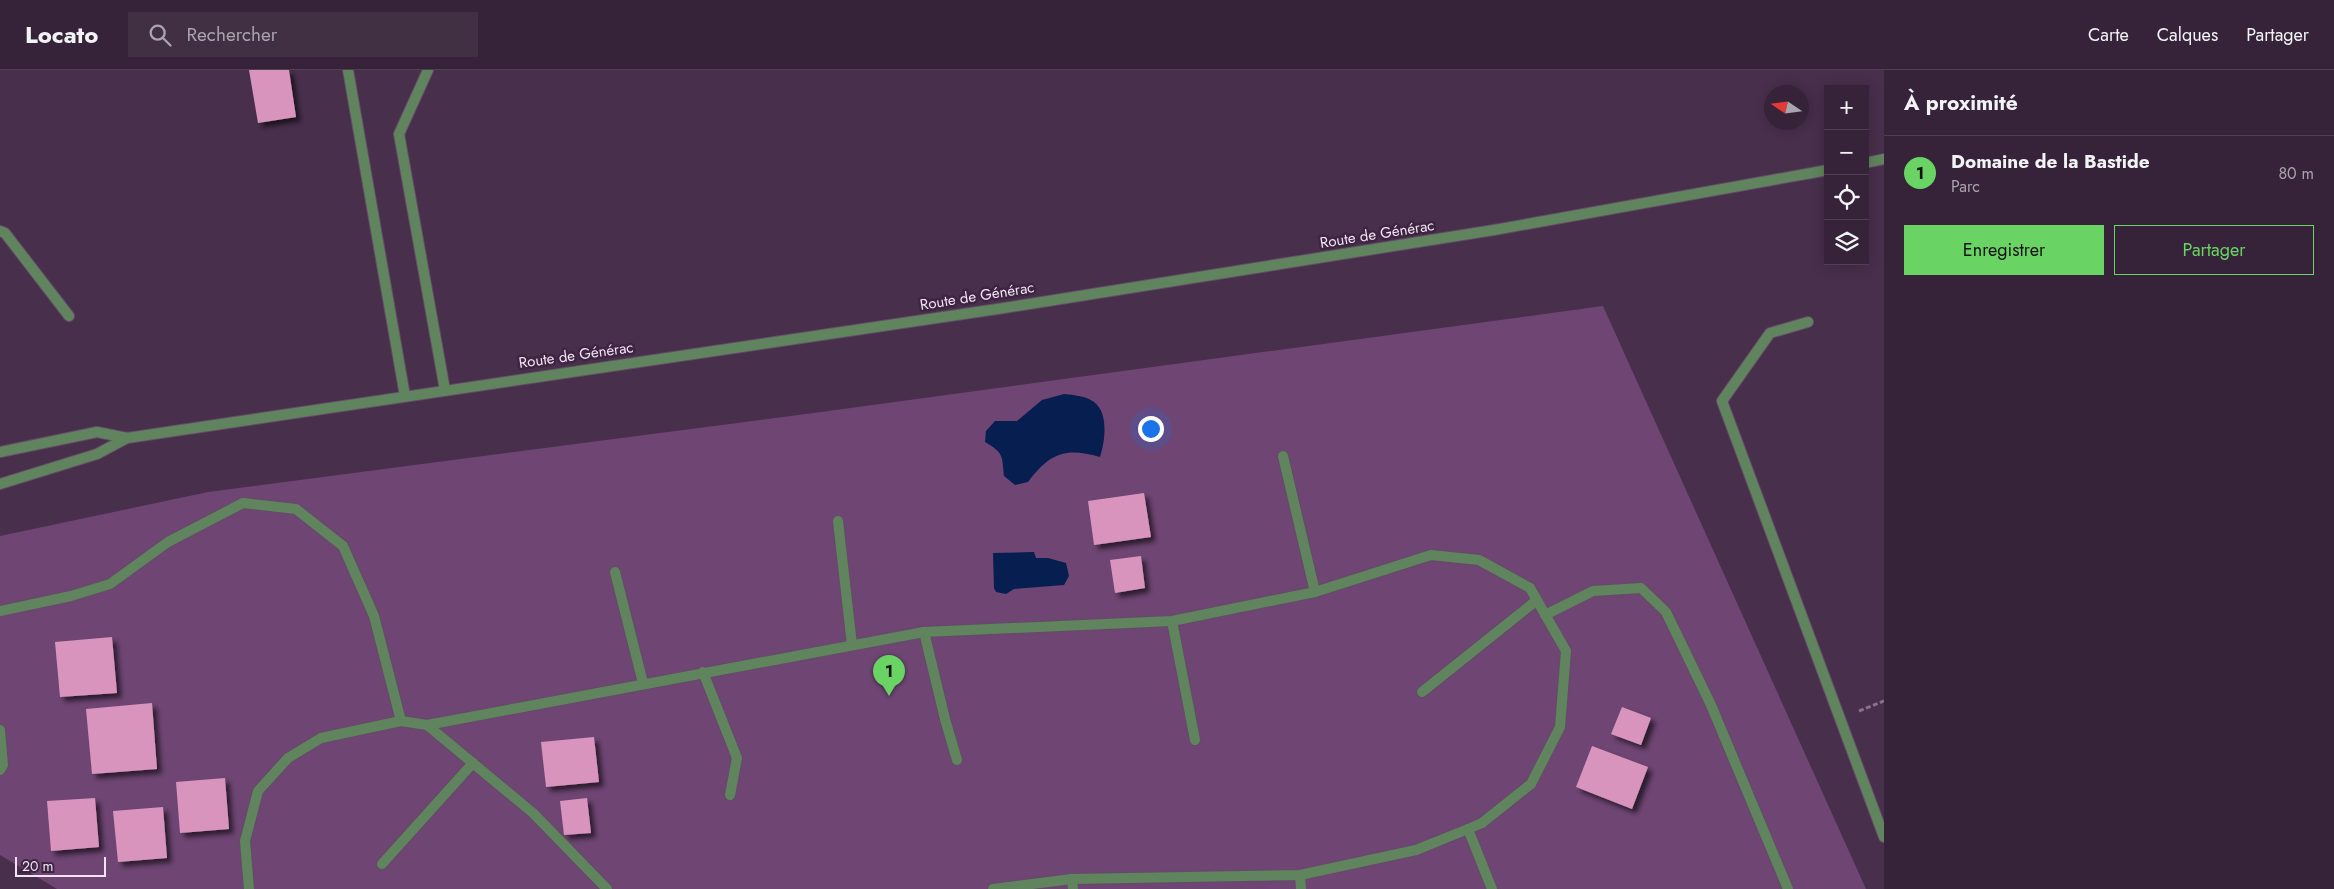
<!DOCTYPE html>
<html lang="fr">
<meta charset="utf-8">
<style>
:root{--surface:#362339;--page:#412f44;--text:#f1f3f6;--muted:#aaa4ae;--line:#504053;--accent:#69d464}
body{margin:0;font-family:Jost,sans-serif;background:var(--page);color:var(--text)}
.controls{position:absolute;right:15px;top:15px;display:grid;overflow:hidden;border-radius:0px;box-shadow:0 2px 12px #0003}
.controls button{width:45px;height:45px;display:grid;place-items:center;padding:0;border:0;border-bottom:1px solid var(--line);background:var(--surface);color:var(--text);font:25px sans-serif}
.compass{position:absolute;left:1764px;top:15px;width:45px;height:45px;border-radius:50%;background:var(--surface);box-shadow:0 2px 12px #0003;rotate:283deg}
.scale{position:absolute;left:15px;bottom:12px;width:91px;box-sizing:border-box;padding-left:5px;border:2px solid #f3e3f5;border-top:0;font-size:14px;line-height:18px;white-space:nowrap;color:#f3e3f5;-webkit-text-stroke:4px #3e2541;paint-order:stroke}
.you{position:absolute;left:1150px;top:358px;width:18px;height:18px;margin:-12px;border:4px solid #fff;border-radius:50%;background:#1a73e8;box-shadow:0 0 0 8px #1a73e833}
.badge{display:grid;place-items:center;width:32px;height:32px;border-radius:50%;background:var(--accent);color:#111;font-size:16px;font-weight:700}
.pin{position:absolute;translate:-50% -41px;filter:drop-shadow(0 1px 2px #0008)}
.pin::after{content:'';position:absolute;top:26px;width:18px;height:15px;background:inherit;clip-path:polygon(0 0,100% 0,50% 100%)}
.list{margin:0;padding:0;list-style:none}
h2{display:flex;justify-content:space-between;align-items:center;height:65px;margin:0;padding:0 20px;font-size:21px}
h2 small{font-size:16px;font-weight:400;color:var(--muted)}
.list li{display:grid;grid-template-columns:32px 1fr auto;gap:15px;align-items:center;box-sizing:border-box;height:75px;padding:0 20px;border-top:1px solid var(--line)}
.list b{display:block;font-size:19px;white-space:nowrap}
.list p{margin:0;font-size:16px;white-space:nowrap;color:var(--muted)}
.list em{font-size:16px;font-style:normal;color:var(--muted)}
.actions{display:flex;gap:10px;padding:15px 20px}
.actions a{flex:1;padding:11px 0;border:1px solid var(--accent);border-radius:0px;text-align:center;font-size:18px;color:var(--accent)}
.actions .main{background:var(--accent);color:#111}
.icon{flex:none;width:28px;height:28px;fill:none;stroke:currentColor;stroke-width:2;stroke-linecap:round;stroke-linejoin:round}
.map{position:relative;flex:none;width:1884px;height:819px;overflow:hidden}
header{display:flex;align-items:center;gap:30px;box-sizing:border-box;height:70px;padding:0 25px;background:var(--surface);border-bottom:1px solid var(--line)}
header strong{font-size:24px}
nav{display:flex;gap:28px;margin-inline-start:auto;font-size:18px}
.search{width:350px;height:45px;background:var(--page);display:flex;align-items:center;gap:12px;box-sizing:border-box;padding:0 18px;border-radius:0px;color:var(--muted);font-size:19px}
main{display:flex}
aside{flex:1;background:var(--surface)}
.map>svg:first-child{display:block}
</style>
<header>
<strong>Locato</strong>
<div class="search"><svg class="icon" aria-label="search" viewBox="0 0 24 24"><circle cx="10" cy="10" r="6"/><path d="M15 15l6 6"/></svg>Rechercher</div>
<nav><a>Carte</a><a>Calques</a><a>Partager</a></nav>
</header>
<main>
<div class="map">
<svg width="1884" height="819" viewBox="0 0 1884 819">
<defs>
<filter id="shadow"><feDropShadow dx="4.5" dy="4.5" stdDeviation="2.5" flood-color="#0009"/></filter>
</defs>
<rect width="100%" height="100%" fill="#482f4c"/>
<path fill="#6e4573" d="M 1603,236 L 1866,819 L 57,819 L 0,785 L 0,466 L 208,422 L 821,342 Z"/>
<g fill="#071e50">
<path d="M 1064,324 C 1074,325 1086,326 1094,332 C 1109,343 1105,372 1100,387 C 1065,377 1050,383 1028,412 L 1015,415 L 1004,406 C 1002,386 1004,383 985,372 L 986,361 L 995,351 L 1017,351 L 1042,330 Z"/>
<path d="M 1034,482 L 1036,488 L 1048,488 L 1066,493 L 1069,506 L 1064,515 L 1014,519 L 1006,524 L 996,522 L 994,518 L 993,483 Z"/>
</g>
<g fill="#d994be" filter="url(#shadow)">
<path d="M 249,0 L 289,0 L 296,47 L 258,53 Z"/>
<path d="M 1144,423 L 1151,467 L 1094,475 L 1088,431 Z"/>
<path d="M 1141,486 L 1145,518 L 1115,523 L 1110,490 Z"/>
<path d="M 112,567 L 117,623 L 60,627 L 55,572 Z"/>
<path d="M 152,633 L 157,699 L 92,704 L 86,639 Z"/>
<path d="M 1622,637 L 1651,648 L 1641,675 L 1611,664 Z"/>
<path d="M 594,667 L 599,712 L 546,717 L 541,672 Z"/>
<path d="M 1592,676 L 1648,697 L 1632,739 L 1576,717 Z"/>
<path d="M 225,708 L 229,759 L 180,763 L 176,712 Z"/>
<path d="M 95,728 L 99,777 L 51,781 L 47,731 Z"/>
<path d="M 587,728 L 591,763 L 564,765 L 560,731 Z"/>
<path d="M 163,737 L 167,788 L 118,792 L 113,741 Z"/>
</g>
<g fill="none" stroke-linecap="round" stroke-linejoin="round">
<defs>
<g id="service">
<path d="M 348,0 L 405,326"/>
<path d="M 428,0 L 399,64 L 445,320"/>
<path d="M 0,161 L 5,163 L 69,246"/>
<path d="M 1808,252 L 1770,263 L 1722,331 L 1884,767"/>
<path d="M 1283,386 L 1315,522"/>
<path d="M 838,451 L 852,575"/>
<path d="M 615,502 L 643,613"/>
<path d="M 0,541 L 71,526 L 110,514 L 168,472 L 243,433 L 296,439 L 343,476 L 374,546 L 401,651"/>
<path d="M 1545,545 L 1593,521 L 1641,518 L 1666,542 L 1711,635 L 1788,819"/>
<path d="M 1172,551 L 1195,670"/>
<path d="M 924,562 L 945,649 L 957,690"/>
<path d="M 703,602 L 737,688 L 730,725"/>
<path d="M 1422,622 L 1537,530"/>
<path d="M 427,655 L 533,743 L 607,819"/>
<path d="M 0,660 L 3,695 L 0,700"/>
<path d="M 1468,759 L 1492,819"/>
<path d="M 382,794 L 473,693"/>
<path d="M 1300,805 L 1301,819"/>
<path d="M 1072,809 L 1073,819"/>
<path d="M 249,819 L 245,771 L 258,721 L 288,688 L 321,668 L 401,651 L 427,655 L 924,562 L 1172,551 L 1315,522 L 1431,485 L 1479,490 L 1530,518 L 1566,581 L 1560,657 L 1531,714 L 1482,753 L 1468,759 L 1416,780 L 1300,805 L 1072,809 L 993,819"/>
</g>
<g id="tertiary">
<path d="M 1865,93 L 1884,89"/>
<path d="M 0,382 L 97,362 L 127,368 L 1004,238 L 1494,160 L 1828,100"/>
<path d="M 0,414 L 97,384 L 127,368"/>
</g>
</defs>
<use href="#service" stroke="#634c67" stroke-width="12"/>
<use href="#tertiary" stroke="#634c67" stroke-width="12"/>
<path stroke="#88728b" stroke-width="3" stroke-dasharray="5 2.5" stroke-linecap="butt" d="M 1859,641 L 1884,631"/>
<use href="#service" stroke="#60845d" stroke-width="10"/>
<use href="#tertiary" stroke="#60845d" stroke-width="10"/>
</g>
<g text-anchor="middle" stroke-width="5" stroke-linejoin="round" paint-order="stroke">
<g font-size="15" fill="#f3e3f5" stroke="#3e2541">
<text transform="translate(1377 164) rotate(-9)" y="5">Route de Générac</text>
<text transform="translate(977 226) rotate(-9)" y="5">Route de Générac</text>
<text transform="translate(576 285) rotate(-8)" y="5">Route de Générac</text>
</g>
</g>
</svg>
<div class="controls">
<button>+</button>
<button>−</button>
<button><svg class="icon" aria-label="locate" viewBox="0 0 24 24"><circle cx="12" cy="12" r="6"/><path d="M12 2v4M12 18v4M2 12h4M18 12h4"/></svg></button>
<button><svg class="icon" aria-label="layers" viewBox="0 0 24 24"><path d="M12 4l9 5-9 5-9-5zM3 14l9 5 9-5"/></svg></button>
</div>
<svg class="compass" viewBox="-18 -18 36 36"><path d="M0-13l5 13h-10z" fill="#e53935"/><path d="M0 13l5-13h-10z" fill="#aaa4ae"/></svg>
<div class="scale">20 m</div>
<div class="you"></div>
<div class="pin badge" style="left:889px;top:626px">1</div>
</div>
<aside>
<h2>À proximité<small></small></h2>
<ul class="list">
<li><span class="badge">1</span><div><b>Domaine de la Bastide</b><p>Parc</p></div><em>80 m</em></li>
</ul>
<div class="actions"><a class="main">Enregistrer</a><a>Partager</a></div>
</aside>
</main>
